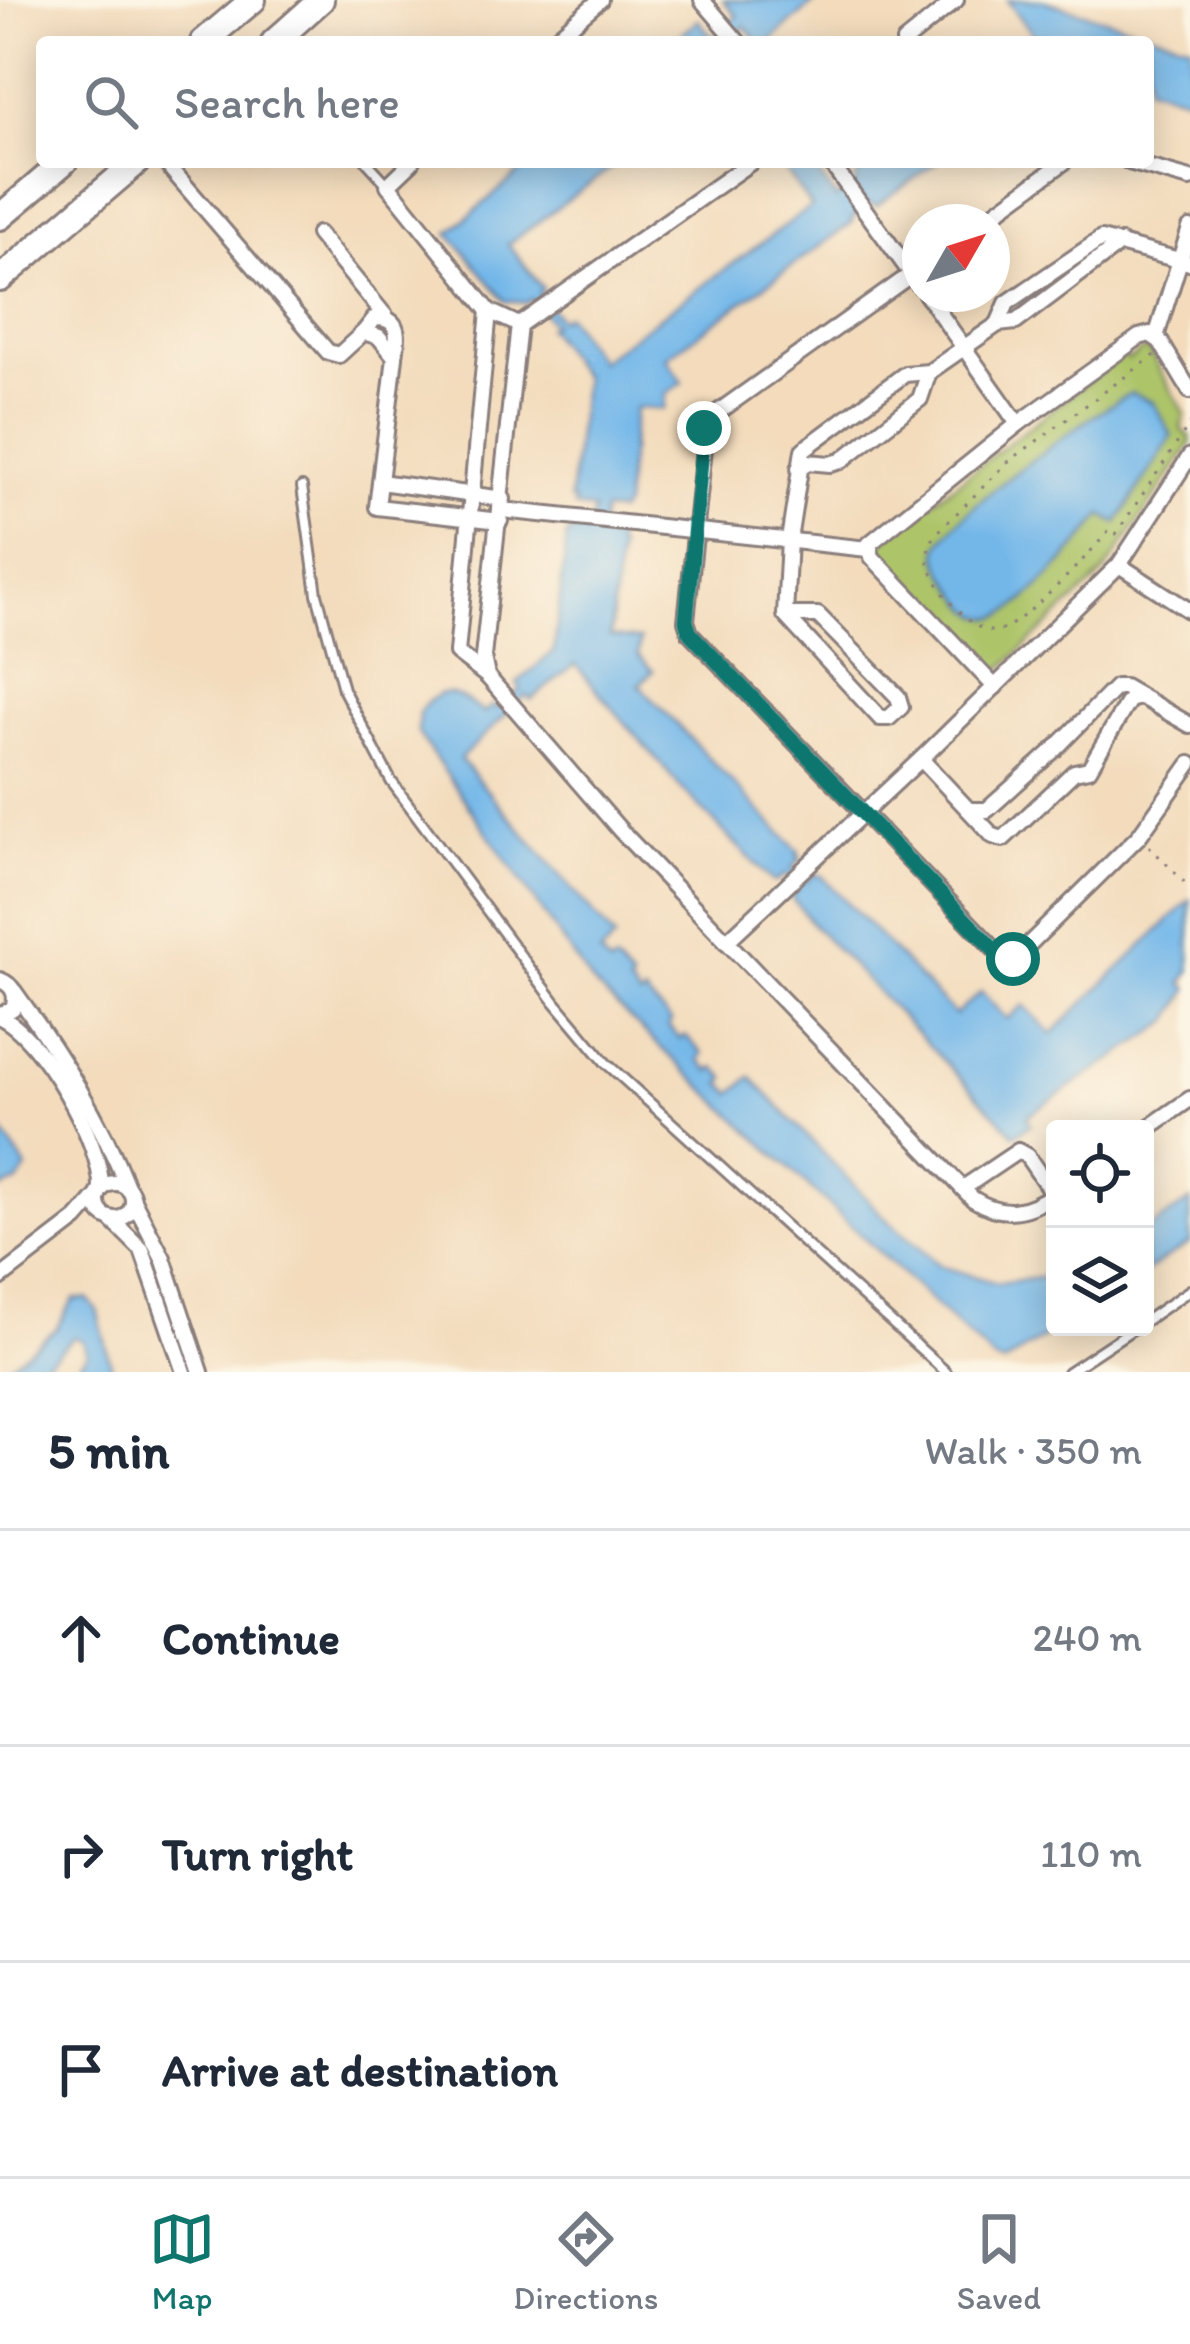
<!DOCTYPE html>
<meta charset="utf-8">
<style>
:root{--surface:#fff;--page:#f6f6f7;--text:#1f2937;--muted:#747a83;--line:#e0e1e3;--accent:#0f766e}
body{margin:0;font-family:Itim,sans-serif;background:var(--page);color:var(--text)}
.controls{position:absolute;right:36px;bottom:36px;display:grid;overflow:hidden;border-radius:12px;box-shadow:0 6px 30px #0003}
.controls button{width:108px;height:108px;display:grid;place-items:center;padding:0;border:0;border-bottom:3px solid var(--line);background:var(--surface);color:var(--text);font:60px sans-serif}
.compass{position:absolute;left:902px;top:204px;width:108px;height:108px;border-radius:50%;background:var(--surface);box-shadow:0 6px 30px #0003;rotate:51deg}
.stop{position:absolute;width:36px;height:36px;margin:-27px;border:9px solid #0f766e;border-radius:50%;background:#fff}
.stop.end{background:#0f766e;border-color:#fff;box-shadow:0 3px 12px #0008}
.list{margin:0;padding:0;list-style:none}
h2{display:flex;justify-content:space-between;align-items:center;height:156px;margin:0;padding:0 48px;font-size:51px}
h2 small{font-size:39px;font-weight:400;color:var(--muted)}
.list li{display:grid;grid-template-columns:78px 1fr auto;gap:36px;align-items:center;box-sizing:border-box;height:216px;padding:0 48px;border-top:3px solid var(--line)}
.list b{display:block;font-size:45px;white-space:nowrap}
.list em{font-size:39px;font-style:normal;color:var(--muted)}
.icon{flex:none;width:66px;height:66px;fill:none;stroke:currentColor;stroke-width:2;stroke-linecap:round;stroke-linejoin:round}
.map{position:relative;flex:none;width:1190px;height:1372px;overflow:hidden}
.search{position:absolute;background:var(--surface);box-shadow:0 6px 30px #0003;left:36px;right:36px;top:36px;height:132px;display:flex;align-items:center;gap:30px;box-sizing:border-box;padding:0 42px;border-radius:12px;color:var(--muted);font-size:45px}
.sheet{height:804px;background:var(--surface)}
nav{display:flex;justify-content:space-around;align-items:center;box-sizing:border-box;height:168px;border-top:3px solid var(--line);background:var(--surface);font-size:33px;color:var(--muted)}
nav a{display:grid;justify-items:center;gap:6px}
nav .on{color:var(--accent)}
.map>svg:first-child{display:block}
</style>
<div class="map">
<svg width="1190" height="1372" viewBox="0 0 1190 1372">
<rect width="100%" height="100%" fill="#fcf5e5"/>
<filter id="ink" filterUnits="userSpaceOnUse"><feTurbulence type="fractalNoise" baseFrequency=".00833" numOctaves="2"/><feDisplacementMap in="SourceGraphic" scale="24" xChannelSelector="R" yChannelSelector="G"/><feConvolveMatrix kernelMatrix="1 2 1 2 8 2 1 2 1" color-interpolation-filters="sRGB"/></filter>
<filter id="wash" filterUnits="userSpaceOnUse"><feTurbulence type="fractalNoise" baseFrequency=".004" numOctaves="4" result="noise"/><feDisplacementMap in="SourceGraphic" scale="48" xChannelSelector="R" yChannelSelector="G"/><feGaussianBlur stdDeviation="2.7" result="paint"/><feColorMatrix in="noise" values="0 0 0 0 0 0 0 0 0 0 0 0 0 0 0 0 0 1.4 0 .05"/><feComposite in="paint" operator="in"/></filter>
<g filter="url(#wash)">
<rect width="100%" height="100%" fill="#f3dbbc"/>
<path fill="#adc469" stroke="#687352" stroke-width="3" d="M 1144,349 L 1148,349 L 1185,414 L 1181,429 L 1190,436 L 1190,445 L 1104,573 L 996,674 L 881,558 L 880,542 L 1123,355 L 1128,360 Z"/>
<g fill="#73b7e9" stroke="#4a6c92" stroke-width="3">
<path d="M 723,0 L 817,0 L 769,42 L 759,42 L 745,26 L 726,42 L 673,42 L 698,20 L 713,38 L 737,16 Z"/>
<path d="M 1007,0 L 1041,0 L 1190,44 L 1190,98 L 1148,86 L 1148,42 L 1024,42 L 1033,34 Z"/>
<path d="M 532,162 L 619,162 L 508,244 L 543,289 L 539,293 L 559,319 L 566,315 L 599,361 L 811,207 L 780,162 L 809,162 L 836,198 L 857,183 L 855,178 L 874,162 L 937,162 L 876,206 L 872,203 L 851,219 L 853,222 L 666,357 L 683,382 L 666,394 L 664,409 L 635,408 L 624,506 L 619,512 L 603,511 L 600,529 L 617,531 L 616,547 L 619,548 L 610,637 L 640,640 L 638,655 L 653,671 L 639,685 L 799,852 L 797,855 L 801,859 L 792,868 L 806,882 L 815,874 L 822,876 L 955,1015 L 981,992 L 1007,1019 L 1024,1005 L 1052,1034 L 1190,900 L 1190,971 L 1183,983 L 1189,989 L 1169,1022 L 1027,1116 L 1031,1124 L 1015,1135 L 814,926 L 791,897 L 799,888 L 786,874 L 776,882 L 770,879 L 681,788 L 575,664 L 531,700 L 526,695 L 460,759 L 615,939 L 600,955 L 610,966 L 615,962 L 632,981 L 629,985 L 640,998 L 645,994 L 671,1021 L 668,1026 L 680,1039 L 685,1035 L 703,1054 L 699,1059 L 710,1071 L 715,1067 L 726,1078 L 722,1083 L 732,1093 L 751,1077 L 888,1221 L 940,1266 L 997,1283 L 1055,1276 L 1055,1327 L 1060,1327 L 1003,1364 L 996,1362 L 591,982 L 418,733 L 419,713 C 442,679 459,696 484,713 L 493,705 L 497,709 L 521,689 L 517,683 L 554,651 L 567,534 L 571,534 L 572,526 L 590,528 L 593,510 L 574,507 L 575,501 L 570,500 L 583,378 L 547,328 L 552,324 L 532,299 L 526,303 L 505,301 L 449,233 Z"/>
<path d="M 1131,393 L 1153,402 L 1172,436 L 1117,523 L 1102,515 C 1086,537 1017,621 990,618 C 974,617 964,601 956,589 C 949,578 935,563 939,548 C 949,515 1097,410 1131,393 Z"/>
<path d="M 0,1128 L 27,1169 L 18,1182 L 0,1189 Z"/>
<path d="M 1190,1201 L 1190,1243 L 1145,1272 L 1145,1231 Z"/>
<path d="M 74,1299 L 87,1299 L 97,1310 L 113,1372 L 72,1372 L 87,1354 L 83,1341 L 74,1337 C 47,1362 40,1372 0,1372 L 56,1329 Z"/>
</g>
</g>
<g filter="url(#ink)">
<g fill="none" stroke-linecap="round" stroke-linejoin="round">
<defs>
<g id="service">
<path d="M 367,162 L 388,185"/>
<path d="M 302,487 L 317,594 L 343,689 L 391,781 L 555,1002 L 606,1063 L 946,1372"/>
<path d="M 1145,1321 L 1190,1290"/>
<path d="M 1068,1372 L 1136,1327"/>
</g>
<g id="minor">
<path d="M 702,0 L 738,42"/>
<path d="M 551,42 L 600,0"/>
<path d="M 904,42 L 956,0"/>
<path d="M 165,162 L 328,352 L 339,355 L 364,332 L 379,337 L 395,357 L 377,507 L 500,521"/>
<path d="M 412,162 L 388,185 L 489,311 L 519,325"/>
<path d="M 830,162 L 920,286"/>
<path d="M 1129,162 L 1190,179"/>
<path d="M 982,222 L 1064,162"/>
<path d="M 318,234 L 386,317"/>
<path d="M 920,268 L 707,420 L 686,621 L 690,633 L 1004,959 L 1016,957 L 1139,836 L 1190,764"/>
<path d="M 926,294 L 1018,424"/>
<path d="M 489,311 L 457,653 L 487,676 L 620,830 L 973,1199 C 1003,1218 1028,1213 1055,1193"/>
<path d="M 998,324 L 1007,303 L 1101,239 L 1190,263"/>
<path d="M 519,325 L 751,162"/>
<path d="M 364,332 L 375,318 C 401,317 398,336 395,356"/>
<path d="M 1156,337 L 1190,228"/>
<path d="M 799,468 L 808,462 L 830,464 L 841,461 L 920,399 L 929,372"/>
<path d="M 380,482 L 503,499"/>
<path d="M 502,510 L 868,549"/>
<path d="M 1119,565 L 1190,611"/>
<path d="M 785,615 L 818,615 L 898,697 L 901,707 L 889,718 L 880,718 L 785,615 L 789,540 L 803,450 L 905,374 L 929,372 L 998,324 L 1016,322 L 1121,243"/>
<path d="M 487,676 L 483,657 L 519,325"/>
<path d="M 995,687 L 872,557 L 869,544 L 1018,424 L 1139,337 L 1150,334 L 1160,341 L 1190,391"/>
<path d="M 921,759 L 993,836 L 1003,839 L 1074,772 L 1089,769 L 1129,700 L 1140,697"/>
<path d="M 971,810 L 987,810 L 1055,749 L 1116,687 L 1124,687 L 1190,725"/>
<path d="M 726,942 L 921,759 L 1119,565 L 1190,456"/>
<path d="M 0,980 C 13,985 18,995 13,1008 L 0,1016"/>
<path d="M 14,991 C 59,1053 100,1117 128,1189"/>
<path d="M 0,1017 C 41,1036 103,1144 101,1189"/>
<path d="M 1145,1130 L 1190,1099"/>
<circle cx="115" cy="1201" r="18"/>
<path d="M 963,1188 L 1018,1151 L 1027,1156 L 1053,1194"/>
<path d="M 133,1200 L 163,1258 L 201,1372"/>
<path d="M 110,1218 L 142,1250 L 184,1372"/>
<path d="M 0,1278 L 77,1219 L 98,1195"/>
</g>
<g id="trunk">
<path d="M 203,42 L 253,0"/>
<path d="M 274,42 L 321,0"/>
<path d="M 0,217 L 64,162"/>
<path d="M 0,279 L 137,162"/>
</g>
</defs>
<use href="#service" stroke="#8a7e7c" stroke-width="14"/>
<use href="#minor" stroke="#8a7e7c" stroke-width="20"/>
<use href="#trunk" stroke="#8a7e7c" stroke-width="30"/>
<g stroke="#8a7e7c" stroke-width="3" stroke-dasharray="3 9" stroke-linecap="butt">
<path d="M 1155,355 L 1008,462 L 936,534 C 931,542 927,550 928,560 C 932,585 970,635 997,631 C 1019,629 1094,550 1109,530 L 1116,534 L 1190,424"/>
<path d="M 1149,846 L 1190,888"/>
</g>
<use href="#service" stroke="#fff" stroke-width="8"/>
<use href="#minor" stroke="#fff" stroke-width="14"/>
<use href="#trunk" stroke="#fff" stroke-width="24"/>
</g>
</g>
<g fill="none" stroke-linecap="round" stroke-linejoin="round" filter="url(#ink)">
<path stroke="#0f766e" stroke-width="15" d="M 704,428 L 686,621 L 690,633 L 1000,956 L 1013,959"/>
</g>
</svg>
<div class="controls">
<button><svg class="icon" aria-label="locate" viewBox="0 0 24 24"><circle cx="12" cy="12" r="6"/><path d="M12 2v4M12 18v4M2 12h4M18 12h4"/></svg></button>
<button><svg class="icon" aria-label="layers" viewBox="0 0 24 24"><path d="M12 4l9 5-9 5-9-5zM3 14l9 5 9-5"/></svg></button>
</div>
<svg class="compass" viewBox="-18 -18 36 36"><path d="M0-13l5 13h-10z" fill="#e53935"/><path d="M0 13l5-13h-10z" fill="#747a83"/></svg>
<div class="stop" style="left:1013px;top:959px"></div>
<div class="stop end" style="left:704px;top:428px"></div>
<div class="search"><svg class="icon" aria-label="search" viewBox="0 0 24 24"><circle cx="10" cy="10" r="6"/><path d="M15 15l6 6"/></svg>Search here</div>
</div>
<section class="sheet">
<h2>5 min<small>Walk · 350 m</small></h2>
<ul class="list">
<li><svg class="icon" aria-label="ahead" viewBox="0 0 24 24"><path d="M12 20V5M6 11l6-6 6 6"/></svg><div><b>Continue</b></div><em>240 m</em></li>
<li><svg class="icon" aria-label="right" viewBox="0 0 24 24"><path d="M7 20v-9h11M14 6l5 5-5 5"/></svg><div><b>Turn right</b></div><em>110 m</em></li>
<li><svg class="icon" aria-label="arrive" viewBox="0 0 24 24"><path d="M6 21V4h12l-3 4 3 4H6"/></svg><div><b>Arrive at destination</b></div></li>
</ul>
</section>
<nav>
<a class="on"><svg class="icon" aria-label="map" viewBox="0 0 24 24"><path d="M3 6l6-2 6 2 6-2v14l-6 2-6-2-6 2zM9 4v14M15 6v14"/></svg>Map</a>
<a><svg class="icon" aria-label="directions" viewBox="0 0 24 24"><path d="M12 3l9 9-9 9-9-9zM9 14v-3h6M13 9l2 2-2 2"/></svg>Directions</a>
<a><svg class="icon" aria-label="saved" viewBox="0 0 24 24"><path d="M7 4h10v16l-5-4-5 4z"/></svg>Saved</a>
</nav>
